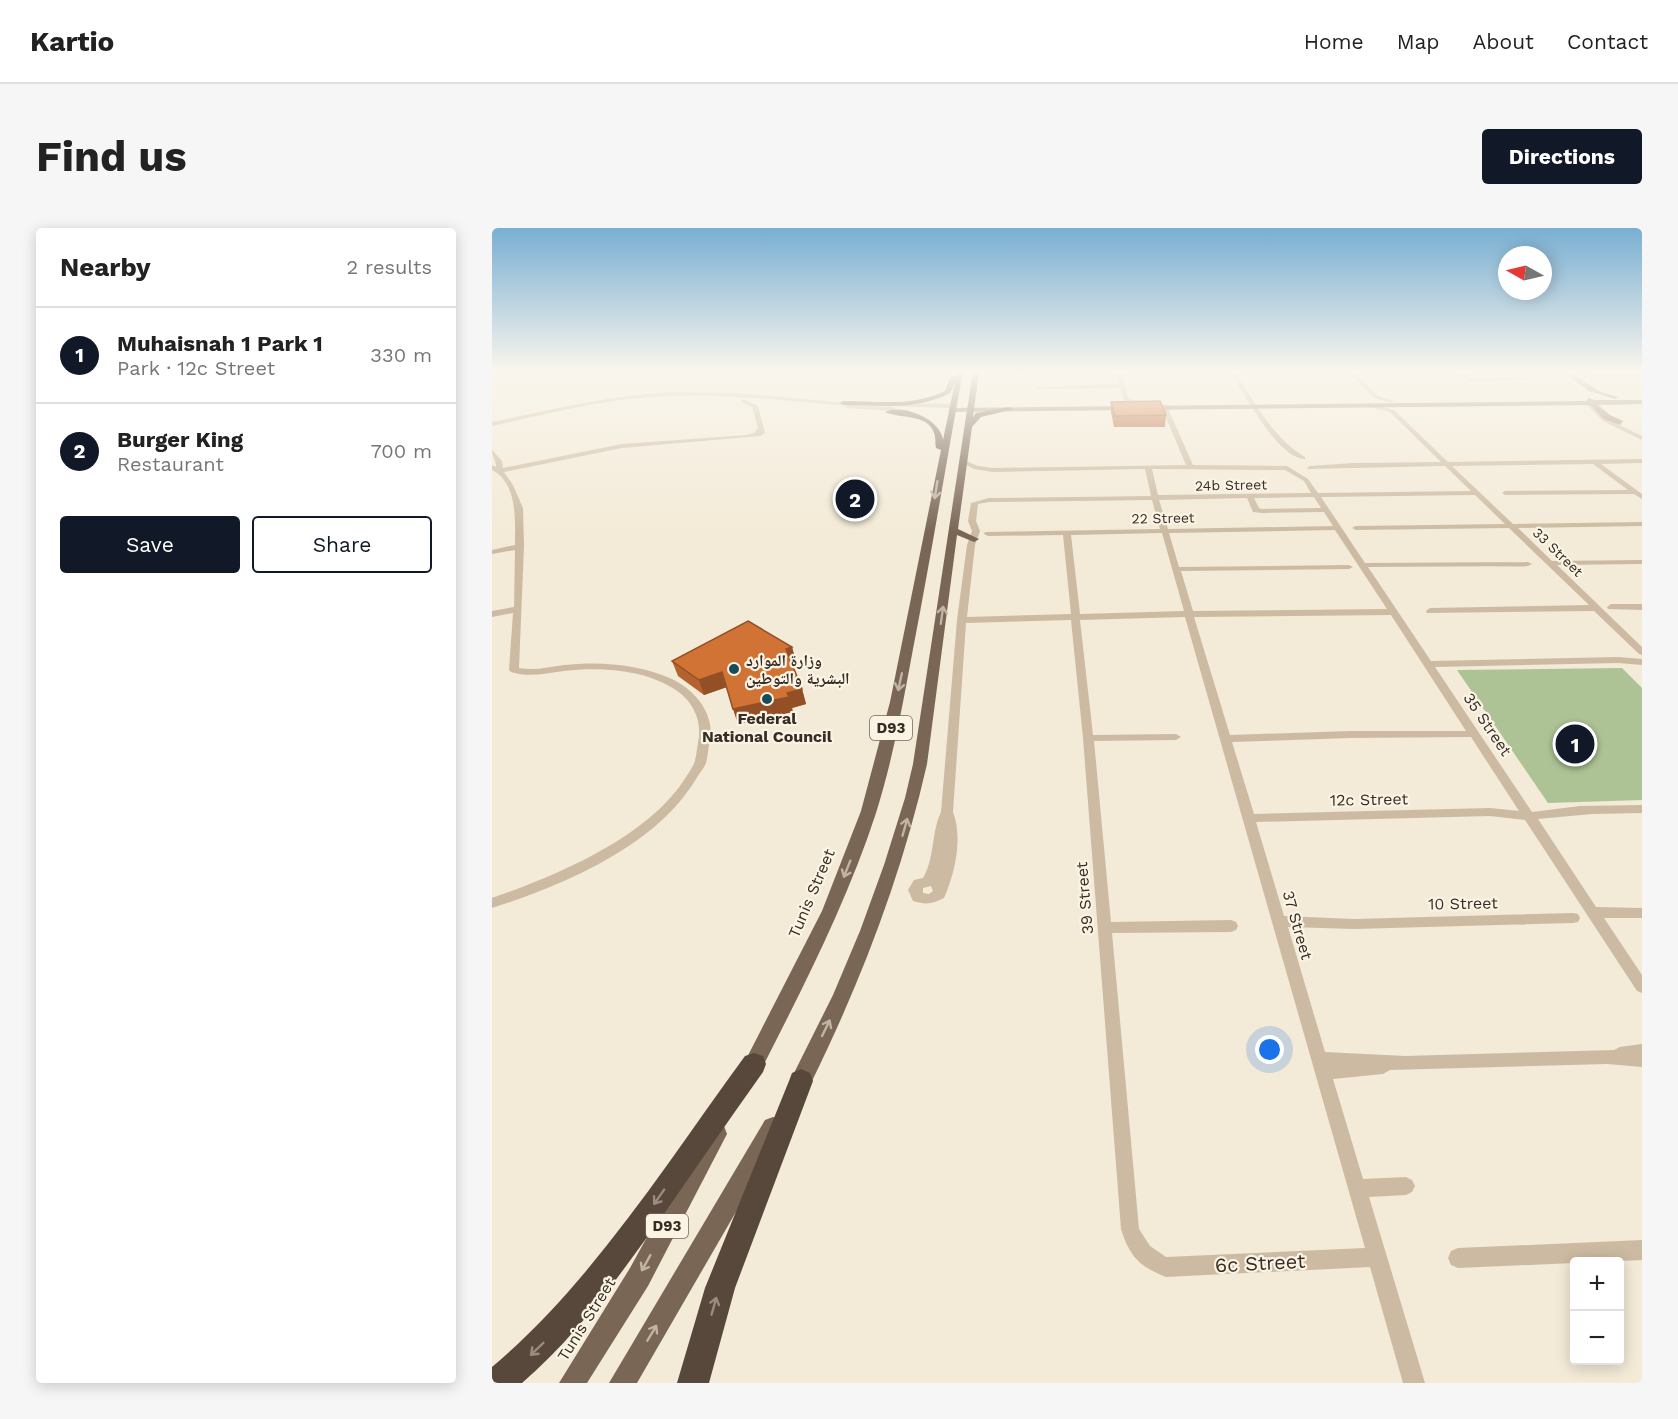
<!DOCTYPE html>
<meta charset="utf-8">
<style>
:root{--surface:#fff;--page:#f6f6f6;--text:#222;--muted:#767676;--line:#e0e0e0;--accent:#111827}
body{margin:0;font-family:"Work Sans","Noto Naskh Arabic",sans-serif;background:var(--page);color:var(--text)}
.controls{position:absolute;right:18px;bottom:18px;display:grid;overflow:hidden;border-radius:6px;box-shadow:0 3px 15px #0003}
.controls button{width:54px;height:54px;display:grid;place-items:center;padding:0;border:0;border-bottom:2px solid var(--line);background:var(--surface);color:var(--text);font:30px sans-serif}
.compass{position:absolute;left:1006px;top:18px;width:54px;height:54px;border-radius:50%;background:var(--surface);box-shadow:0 3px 15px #0003;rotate:278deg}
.you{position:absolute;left:778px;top:822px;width:21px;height:21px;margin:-15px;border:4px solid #fff;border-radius:50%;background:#1a73e8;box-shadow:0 0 0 9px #1a73e833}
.badge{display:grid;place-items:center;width:39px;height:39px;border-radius:50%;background:var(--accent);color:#fff;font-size:20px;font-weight:700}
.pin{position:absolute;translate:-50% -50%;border:3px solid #fff;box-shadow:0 2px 6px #0006}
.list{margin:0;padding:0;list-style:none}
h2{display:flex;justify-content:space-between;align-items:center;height:78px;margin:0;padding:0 24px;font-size:26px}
h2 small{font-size:20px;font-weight:400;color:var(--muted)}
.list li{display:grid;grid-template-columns:39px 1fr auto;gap:18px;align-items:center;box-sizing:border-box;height:96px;padding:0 24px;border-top:2px solid var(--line)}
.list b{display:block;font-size:22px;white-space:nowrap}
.list p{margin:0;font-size:20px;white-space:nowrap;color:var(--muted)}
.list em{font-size:20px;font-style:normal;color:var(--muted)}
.actions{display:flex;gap:12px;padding:18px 24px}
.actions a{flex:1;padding:14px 0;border:2px solid var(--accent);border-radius:6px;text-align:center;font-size:21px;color:var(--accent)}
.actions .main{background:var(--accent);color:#fff}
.map{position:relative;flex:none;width:1150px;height:1155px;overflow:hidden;border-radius:6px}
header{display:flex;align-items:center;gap:36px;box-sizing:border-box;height:84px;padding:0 30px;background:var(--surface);border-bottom:2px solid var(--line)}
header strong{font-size:28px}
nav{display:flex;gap:33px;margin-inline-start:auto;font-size:21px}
.intro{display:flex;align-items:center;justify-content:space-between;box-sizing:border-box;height:144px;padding:0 36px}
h1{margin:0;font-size:42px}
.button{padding:15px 27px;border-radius:6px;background:var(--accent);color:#fff;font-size:21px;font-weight:700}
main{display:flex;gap:36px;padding:0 36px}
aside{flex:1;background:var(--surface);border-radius:6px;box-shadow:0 3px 15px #0003}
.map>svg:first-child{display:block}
</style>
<header>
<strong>Kartio</strong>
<nav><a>Home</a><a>Map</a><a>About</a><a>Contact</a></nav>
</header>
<div class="intro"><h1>Find us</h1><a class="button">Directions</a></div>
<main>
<aside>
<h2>Nearby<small>2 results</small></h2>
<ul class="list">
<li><span class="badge">1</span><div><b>Muhaisnah 1 Park 1</b><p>Park · 12c Street</p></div><em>330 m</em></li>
<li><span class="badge">2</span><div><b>Burger King</b><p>Restaurant</p></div><em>700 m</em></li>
</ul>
<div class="actions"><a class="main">Save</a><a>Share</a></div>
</aside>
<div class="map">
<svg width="1150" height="1155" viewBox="0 0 1150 1155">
<rect width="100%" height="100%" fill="#f3ead7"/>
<path fill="#adc395" d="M 1130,440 L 1150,460 L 1150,572 L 1056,575 L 965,442 Z"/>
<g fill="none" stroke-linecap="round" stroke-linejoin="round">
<g fill="#ccbba2" fill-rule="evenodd">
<path d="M 624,143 L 629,143 L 636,170 L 648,175 L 648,177 L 632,172 L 628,160 L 547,161 L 544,159 L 627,156 Z"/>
<path d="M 738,143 L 743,143 C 763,175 780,209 813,229 L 813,231 C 786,231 751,164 738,143 Z"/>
<path d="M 856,143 L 861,143 L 886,168 L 902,173 L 899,175 L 882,170 Z"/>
<path d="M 961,143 L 967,143 L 978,150 L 1033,149 L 1036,151 L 977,154 Z"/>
<path d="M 1150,145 L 1150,149 L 1099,150 L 1096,148 Z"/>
<path d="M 176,164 L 246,165 L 366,176 L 363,178 C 301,174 238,165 176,168 C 116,170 58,185 0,198 L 0,194 C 58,182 116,168 176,164 Z"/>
<path d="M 251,171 L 266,178 L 273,205 L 269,208 L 130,220 L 12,244 L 21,257 L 31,280 L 32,318 L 27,440 C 42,443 57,439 72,437 C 108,433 147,436 180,451 C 203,462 223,486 218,512 C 216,519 216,528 214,535 C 212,540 207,546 204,551 C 164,618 72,657 0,680 L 0,670 C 64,648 157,609 194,549 C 197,544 201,539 203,533 C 204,528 205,521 206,515 C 211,491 200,471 179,459 C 148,441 108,439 72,443 C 54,445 37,450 19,444 L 17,442 L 21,385 L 0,389 L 0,383 L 22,379 L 23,322 L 0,326 L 0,322 L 23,317 C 23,293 26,255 0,242 L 0,237 L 4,239 C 4,232 0,229 0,222 L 10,233 L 11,240 L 130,216 L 255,207 L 262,205 L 266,200 L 260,179 L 249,174 Z"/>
<path d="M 1094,174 L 1098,174 L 1115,191 L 1150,208 L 1150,212 L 1111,193 L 1094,176 Z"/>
<path d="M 393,175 L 461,176 L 464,178 L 461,180 L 391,178 Z"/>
<path d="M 876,175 L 902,182 L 956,234 L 1150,231 L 1150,235 L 1109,236 L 1150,266 L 1150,271 L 1142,266 L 1013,267 L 1010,265 L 1013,263 L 1136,262 L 1101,236 L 960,238 L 1021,296 L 1150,294 L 1150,298 L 1026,300 L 1060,333 L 1150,332 L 1150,336 L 1065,337 L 1150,419 L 1150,427 L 1147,426 L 1102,383 L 935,385 L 934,383 L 938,380 L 1097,377 L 1017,300 L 864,302 L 860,300 L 864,298 L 1013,296 L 983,267 L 829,269 L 873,335 L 1036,334 L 1040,336 L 1036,338 L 876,339 L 939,433 L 1126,429 L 1150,431 L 1150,437 L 1126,435 L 943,439 L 1040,584 L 1088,578 L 1150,577 L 1150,585 L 1100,586 L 1046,591 L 1104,679 L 1150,680 L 1150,690 L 1112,690 L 1150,747 L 1150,765 L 1145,763 L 1033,592 L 998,588 L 764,594 L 792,688 L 862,691 L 1081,685 L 1086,686 L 1088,690 L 1086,694 L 1081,695 L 862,701 L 796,699 L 833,824 L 913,828 L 1122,822 L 1128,819 L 1150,816 L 1150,839 L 1115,836 L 898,842 L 891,846 L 841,851 L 871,951 L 914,949 L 920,952 L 923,958 L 920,964 L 914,967 L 877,969 L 933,1155 L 911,1155 L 878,1039 L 674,1049 C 647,1038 638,1029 629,1001 L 591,510 L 579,392 L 474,395 L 461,584 C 471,610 463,645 452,670 C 441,676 434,677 421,673 L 416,662 L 422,652 L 431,650 C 443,630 439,605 449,584 L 465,392 L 475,317 L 480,303 L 476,293 L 479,275 L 497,270 L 659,268 L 653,241 L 501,244 L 482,241 L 468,234 L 468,232 L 472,232 L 486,238 L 501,240 L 694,237 L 669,178 L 672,176 L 675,178 L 701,237 L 795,238 L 816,251 L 826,265 L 979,263 L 953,238 L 816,241 L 815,240 L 818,238 L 861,235 L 949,234 L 898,184 L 874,178 ZM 660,241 L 793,242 L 812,253 L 819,265 L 666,267 ZM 822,269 L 829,280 L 770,281 L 767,280 L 762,270 ZM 755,270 L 761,284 L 770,285 L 832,284 L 841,298 L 676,301 L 667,272 ZM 660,272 L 668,301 L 493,304 L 492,306 L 496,308 L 571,307 L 579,386 L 475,389 L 483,317 L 488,303 L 484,293 L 486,276 L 497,274 ZM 843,302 L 895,381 L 701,383 L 689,343 L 857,341 L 861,339 L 857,337 L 687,339 L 677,305 ZM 670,305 L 692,383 L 588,386 L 579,307 ZM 899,387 L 974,503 L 858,503 L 738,507 L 702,389 ZM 693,389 L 873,1020 L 674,1029 L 658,1018 L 647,1001 L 620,705 L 739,704 L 744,702 L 746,698 L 744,694 L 739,692 L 619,694 L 602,513 L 684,512 L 689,509 L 684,506 L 601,507 L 588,392 ZM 979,509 L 1027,583 L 998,580 L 762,586 L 740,514 L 858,510 ZM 439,658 L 441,663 L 437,666 L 431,665 L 431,660 Z"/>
<path d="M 355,177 L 401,179 L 404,181 L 401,183 L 353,180 Z"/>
<path d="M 1119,376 L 1150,376 L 1150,382 L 1116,381 L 1115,379 Z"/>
<path d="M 1150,1012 L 1150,1032 L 966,1040 L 959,1037 L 956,1030 L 959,1023 L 966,1020 Z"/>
</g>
<g fill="#a08a73" fill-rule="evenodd">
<path d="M 1069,143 L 1076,143 L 1109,164 L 1126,169 L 1123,171 L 1097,163 Z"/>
<path d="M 1097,170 L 1102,172 L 1150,172 L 1150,176 L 1106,177 L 1118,187 L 1131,193 L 1128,197 L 1112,191 L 1098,177 L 460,184 L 456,182 L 460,180 L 1094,173 Z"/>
</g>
<g fill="#796654" fill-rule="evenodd">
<path d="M 465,143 L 471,143 C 454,236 439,328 421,421 C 411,475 401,531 384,585 C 354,677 309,763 265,850 L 258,852 L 251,850 L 248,843 L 330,683 L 369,583 L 398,474 L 449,222 L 444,220 C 443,215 444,209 442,205 C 436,185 407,191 393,184 C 410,175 449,191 451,212 L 463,154 L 458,165 C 424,183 388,177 351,177 L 348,175 L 351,173 C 386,173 421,179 453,163 L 458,149 L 464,148 Z"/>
<path d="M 481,143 L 487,143 L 481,189 L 484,185 L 518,179 L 522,181 L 489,189 L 480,199 L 466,301 L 487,311 L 482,314 L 465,307 L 435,536 C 410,646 370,751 320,853 L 311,868 L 304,871 L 297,868 L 294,861 L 341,767 L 368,703 L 392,637 L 413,570 L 421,536 Z"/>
<path d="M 281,889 L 289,892 L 292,899 L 289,906 L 145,1155 L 117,1155 L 273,892 Z"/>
<path d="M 224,895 L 232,898 L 235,906 L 156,1058 L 95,1155 L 67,1155 L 138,1040 L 216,898 Z"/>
</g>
<g fill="#58483b" fill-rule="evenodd">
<path d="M 262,825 L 271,828 L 274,836 L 271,844 C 238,890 206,937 174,983 C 130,1044 87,1106 30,1155 L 0,1155 L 0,1139 C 100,1055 176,933 253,828 Z"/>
<path d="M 309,841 L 318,845 L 321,853 L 243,1060 L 217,1155 L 185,1155 L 213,1060 L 297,853 L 300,845 Z"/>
</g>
</g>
<g fill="#b5632e">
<path d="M 619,174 L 674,187 L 673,199 L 622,199 L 619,184 Z"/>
<path d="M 300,419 L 304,434 L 300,435 L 310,461 L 314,476 L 300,480 L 301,484 L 246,496 L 235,459 L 212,467 L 186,448 L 180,433 Z"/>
</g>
<g fill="#935026">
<path d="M 300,419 L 304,434 L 298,436 L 294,421 Z"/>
<path d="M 230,444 L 235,459 L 212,467 L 207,452 Z"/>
<path d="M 310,461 L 314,476 L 300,480 L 301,484 L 246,496 L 241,481 Z"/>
</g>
<g fill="#d27336" stroke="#935026" stroke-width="1.5">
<path d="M 668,173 L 674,187 L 623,188 L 619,174 Z"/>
<path d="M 256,393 L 300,419 L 294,421 L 310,461 L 295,465 L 297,469 L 241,481 L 230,444 L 207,452 L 180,433 Z"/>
</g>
<defs><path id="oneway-shaft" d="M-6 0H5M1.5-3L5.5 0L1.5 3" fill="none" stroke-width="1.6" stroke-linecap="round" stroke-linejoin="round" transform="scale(1.5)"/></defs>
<g stroke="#c0b4a3">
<use href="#oneway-shaft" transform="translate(444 262) rotate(99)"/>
<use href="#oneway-shaft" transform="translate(450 387) rotate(-82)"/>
<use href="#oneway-shaft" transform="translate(408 454) rotate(102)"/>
<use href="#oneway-shaft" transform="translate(413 599) rotate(-74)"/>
<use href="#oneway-shaft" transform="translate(355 641) rotate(112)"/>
<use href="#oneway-shaft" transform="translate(334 800) rotate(-64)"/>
<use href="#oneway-shaft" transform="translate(154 1035) rotate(119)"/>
<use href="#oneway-shaft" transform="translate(160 1105) rotate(-59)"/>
</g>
<g stroke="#998c7e">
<use href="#oneway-shaft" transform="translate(167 969) rotate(125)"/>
<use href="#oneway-shaft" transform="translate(222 1078) rotate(-74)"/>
<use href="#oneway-shaft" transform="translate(45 1121) rotate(136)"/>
</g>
<linearGradient id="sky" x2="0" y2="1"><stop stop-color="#79afd3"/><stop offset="0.47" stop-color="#faf6ed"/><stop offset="1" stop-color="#faf6ed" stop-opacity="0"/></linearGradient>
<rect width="1150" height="305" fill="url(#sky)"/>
<g fill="#174c5b" stroke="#fbf3e3" stroke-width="2">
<circle cx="242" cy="441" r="6"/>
<circle cx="275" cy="471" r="6"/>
</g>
<g text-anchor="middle" stroke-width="4.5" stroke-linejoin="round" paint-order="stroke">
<g font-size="14" fill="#362d25" stroke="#fbf3e3">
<text transform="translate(739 257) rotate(-1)" y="5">24b Street</text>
<text transform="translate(671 290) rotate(-1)" y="5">22 Street</text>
<text transform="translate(1066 324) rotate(44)" y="5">33 Street</text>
</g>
<g fill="#fbf3e3" stroke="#71685e" stroke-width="1.5">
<rect x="378" y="488" width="42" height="24" rx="4.5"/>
<rect x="154" y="986" width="42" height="24" rx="4.5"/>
</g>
<g font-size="15" font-weight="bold" fill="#362d25">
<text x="399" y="505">D93</text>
<text x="175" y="1003">D93</text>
</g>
<g font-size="16" font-weight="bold" fill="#362d25" stroke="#fbf3e3" text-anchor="start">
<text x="254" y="438">وزارة الموارد<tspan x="254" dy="18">البشرية والتوطين</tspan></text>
<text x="275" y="496" text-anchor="middle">Federal<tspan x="275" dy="18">National Council</tspan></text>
</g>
<g font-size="16" fill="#362d25" stroke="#fbf3e3">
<text transform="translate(996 496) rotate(56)" y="6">35 Street</text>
<text transform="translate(877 571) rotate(-1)" y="6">12c Street</text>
<text transform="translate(319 665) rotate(-67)" y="6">Tunis Street</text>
<text transform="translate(592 670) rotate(-95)" y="6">39 Street</text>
<text transform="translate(971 675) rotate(-1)" y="6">10 Street</text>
<text transform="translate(806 697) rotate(74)" y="6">37 Street</text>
<text transform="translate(94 1091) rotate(-58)" y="6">Tunis Street</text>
</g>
<g font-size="20" fill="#362d25" stroke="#fbf3e3">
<text transform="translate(768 1035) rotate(-3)" y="7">6c Street</text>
</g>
</g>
</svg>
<div class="controls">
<button>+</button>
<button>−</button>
</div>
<svg class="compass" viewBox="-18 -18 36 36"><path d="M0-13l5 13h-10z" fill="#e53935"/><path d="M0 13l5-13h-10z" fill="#767676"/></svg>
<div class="you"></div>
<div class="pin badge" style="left:1083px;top:516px">1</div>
<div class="pin badge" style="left:363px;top:271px">2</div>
</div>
</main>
